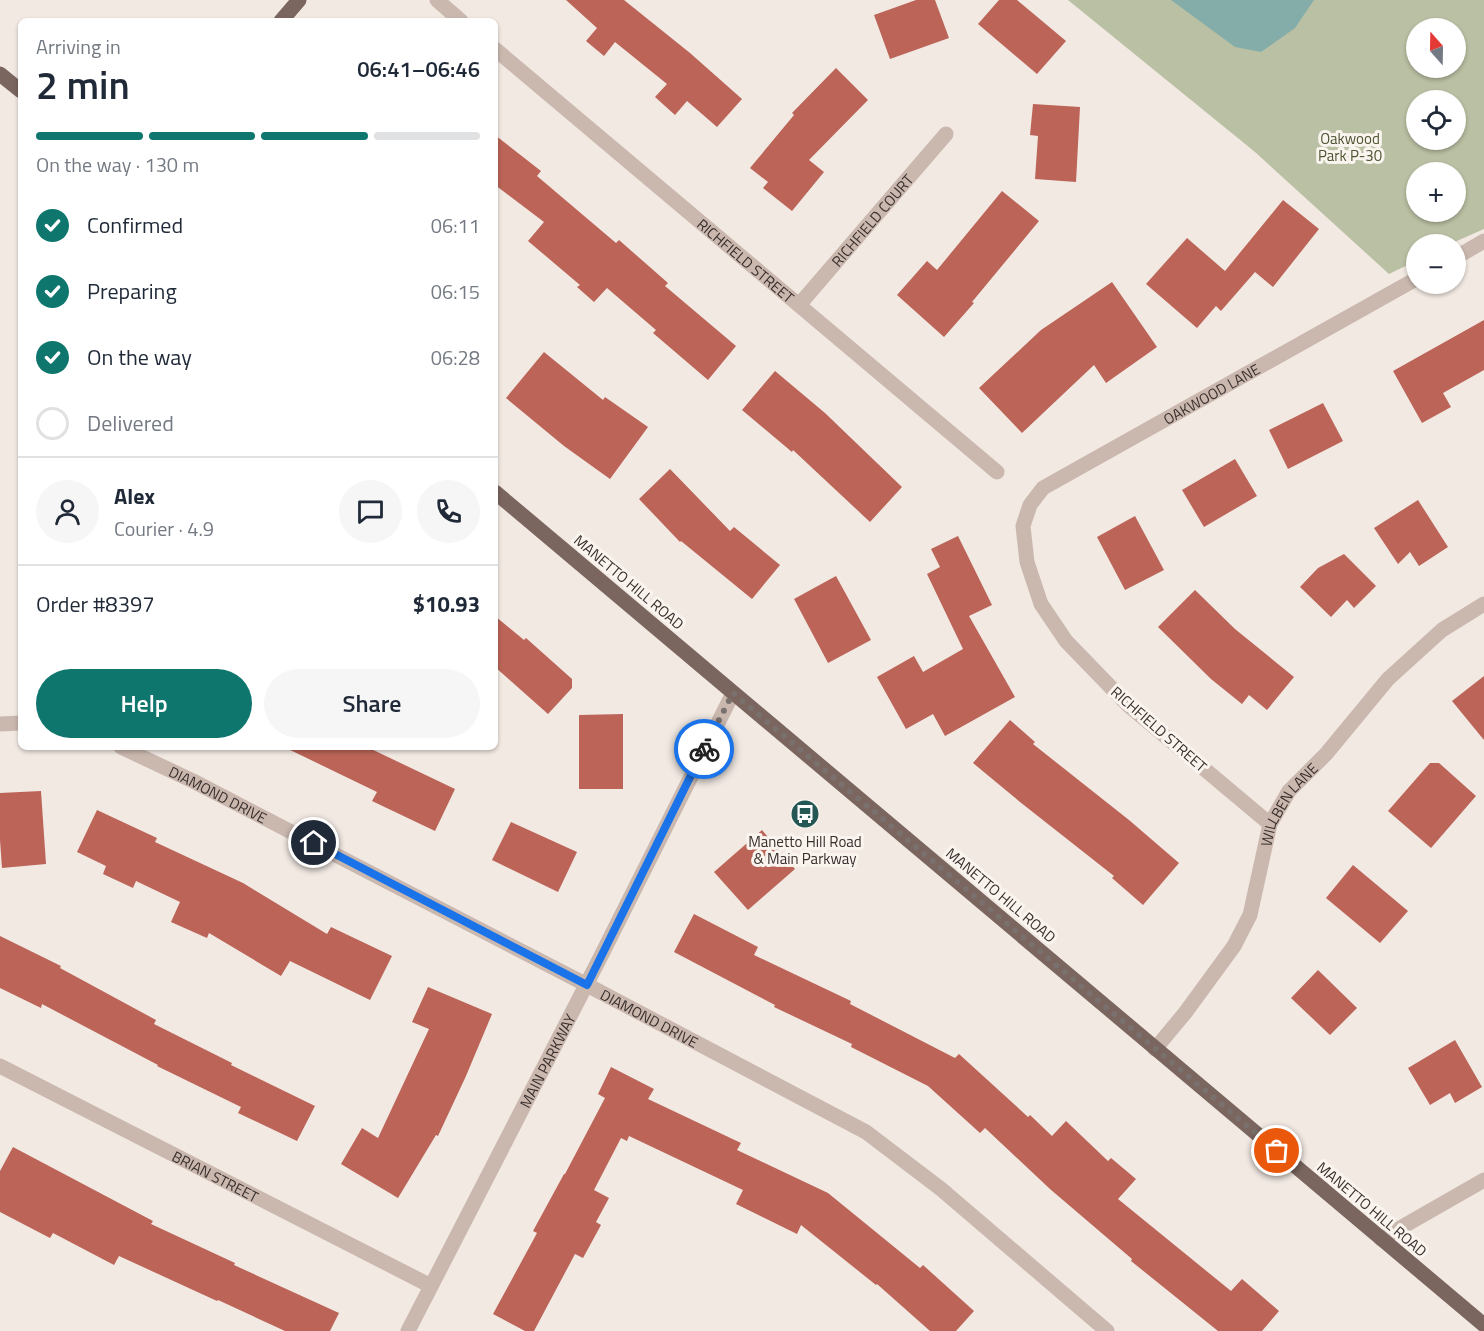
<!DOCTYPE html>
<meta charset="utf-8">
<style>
body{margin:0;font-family:"Titillium Web",sans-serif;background:#f6f6f7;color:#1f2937;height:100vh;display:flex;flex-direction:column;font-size:22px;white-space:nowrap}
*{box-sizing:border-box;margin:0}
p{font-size:20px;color:#747a83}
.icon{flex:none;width:33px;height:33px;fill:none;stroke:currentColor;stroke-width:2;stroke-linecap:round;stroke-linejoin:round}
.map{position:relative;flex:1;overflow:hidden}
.details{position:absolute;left:18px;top:18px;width:480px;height:732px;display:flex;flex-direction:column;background:#fff;border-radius:9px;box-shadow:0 2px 4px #0004}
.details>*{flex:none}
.needle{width:39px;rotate:340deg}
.controls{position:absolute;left:1406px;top:18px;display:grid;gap:12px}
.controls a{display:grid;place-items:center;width:60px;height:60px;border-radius:50%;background:#fff;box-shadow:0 2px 4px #0004;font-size:30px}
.pin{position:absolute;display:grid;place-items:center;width:51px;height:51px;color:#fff;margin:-26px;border:3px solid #fff;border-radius:50%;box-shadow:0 2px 6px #0007}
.courier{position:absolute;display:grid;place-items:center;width:60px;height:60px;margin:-30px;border:4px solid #1a73e8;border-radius:50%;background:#fff;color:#222;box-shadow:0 2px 8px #0007}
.summary em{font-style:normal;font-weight:600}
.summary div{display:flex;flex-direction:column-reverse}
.summary{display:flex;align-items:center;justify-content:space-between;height:102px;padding:0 18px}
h1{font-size:39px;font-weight:600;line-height:45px}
.bar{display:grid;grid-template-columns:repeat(4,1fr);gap:9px 6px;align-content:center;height:72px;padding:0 18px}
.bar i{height:8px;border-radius:4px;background:#e0e1e3}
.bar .selected{background:#0f766e}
.bar p{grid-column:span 4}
.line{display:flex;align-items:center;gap:15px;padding:0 18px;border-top:2px solid #e0e1e3}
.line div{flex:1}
.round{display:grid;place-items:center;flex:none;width:63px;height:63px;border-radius:32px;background:#f6f6f7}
ol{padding:0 18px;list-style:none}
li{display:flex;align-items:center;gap:18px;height:66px}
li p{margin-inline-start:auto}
li .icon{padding:6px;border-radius:50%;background:#0f766e;color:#fff;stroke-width:4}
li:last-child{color:#747a83}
li i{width:33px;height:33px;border:3px solid #e0e1e3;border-radius:50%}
.button{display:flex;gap:12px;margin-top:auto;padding:12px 18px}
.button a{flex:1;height:69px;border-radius:36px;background:#0f766e;color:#fff;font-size:24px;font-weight:600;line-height:69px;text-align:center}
.button a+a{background:#f6f6f7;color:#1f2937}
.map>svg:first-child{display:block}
.green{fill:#bac0a3;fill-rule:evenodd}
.water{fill:#84adaa}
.building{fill:#bb6457}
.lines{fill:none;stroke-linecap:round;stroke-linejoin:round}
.minor{stroke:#cab8af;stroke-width:15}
.major{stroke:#7a655f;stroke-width:15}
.done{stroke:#7a706d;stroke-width:6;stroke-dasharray:0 10.8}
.route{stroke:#1a73e8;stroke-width:8}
.labels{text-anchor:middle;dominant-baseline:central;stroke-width:6;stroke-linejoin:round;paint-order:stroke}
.park-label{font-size:15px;fill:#4d5532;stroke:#faf4ef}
.street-label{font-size:15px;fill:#392f2d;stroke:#faf4ef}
.poi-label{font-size:15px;fill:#392f2d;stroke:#faf4ef}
</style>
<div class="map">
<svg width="1484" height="1331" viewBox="0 0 1484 1331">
<rect width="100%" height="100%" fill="#f2e9e3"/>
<path class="green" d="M 1068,0 L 1484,0 L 1484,229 L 1450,244 L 1416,244 L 1416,261 L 1389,274 L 1255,152 ZM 1416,28 L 1455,28 L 1455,68 L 1416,68 ZM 1416,100 L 1455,100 L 1455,140 L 1416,140 ZM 1416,172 L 1455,172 L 1455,212 L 1416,212 Z"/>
<polygon class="water" points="1171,0 1314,0 1295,28 1261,52 1235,47"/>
<g class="building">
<polygon points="566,0 624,0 690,53 742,99 717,127 687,101 675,115 655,97 667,84 615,42 604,56 586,41 597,28"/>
<polygon points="916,0 935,0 949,38 890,59 874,15"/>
<polygon points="999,0 1017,0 1066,41 1037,74 978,24"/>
<polygon points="836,68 868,100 809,160 824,172 792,211 763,188 768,182 750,168 794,115 792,113"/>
<polygon points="1033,104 1080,107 1076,182 1035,179 1038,136 1030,135"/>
<polygon points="495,135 541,171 537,176 616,243 619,240 668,283 665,286 736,346 708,380 653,333 656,330 607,288 594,302 577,287 580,285 528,241 544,222 495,185"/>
<polygon points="1002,191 1039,221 972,302 974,303 944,337 897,295 927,261 937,270"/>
<polygon points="1283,200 1319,229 1273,287 1255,272 1221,311 1216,306 1197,328 1146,284 1187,238 1225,271"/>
<polygon points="1112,282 1157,347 1106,383 1094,365 1022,433 979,388 1041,330"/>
<polygon points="1484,320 1484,370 1443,393 1451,407 1422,423 1393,371"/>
<polygon points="544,352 603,400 605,397 648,427 610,479 564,446 506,398"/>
<polygon points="775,371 825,413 902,487 870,522 793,450 792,452 742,410"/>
<polygon points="1323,403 1343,441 1288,469 1269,430"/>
<polygon points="1235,459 1257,496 1204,527 1182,490"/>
<polygon points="670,469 730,531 734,527 780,565 752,599 681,541 680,542 639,499"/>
<polygon points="1418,500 1448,547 1419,566 1410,552 1398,564 1374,528"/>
<polygon points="1135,516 1164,570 1125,590 1097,537"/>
<polygon points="958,536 992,605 969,616 1015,697 945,736 933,714 906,729 877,677 914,656 923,672 963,649 927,574 940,567 931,549"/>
<polygon points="1344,554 1376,586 1354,608 1347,600 1331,617 1300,587 1318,568"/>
<polygon points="836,576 871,640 828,663 794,599"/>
<polygon points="1195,590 1235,629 1294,677 1267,710 1249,695 1242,704 1211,679 1158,627"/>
<polygon points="495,616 524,640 526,638 572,679 572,688 548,714 495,667"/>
<polygon points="1484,676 1484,740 1452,701"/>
<polygon points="623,714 623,789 579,789 579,715"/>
<polygon points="1010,720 1035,742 1033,744 1129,820 1179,863 1143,905 1112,878 1114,876 1020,802 973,763"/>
<polygon points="284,747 367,747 455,789 435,831 372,801 377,792"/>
<polygon points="1430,763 1439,763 1476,796 1431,848 1388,811"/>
<polygon points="41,791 46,864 2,868 0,840 0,793"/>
<polygon points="97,810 157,838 155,842 243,883 327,934 331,927 392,956 370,1000 290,961 281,976 209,933 207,938 171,922 180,902 136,881 133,888 103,874 106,866 77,852"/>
<polygon points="511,822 577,852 558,892 492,860"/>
<polygon points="762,830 795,869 748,910 714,872"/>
<polygon points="1353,865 1408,911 1380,943 1326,898"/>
<polygon points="694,914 758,947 754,955 851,1001 850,1004 955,1058 959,1054 1028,1117 1030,1115 1052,1136 1066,1121 1108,1161 1111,1158 1136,1179 1118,1199 1231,1291 1242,1279 1279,1311 1262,1331 1218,1331 1131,1261 1132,1259 1050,1189 985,1128 980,1133 928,1086 851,1047 852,1044 774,1007 775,1005 674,952"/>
<polygon points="0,936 61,966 60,968 156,1020 154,1024 232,1063 231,1065 315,1106 297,1141 238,1113 241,1107 157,1066 158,1065 42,1004 41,1008 0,988"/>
<polygon points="1318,970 1357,1008 1330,1035 1291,998"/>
<polygon points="428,987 492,1014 466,1076 438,1136 436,1135 398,1198 341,1164 362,1128 378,1138 429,1029 412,1022"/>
<polygon points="1455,1040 1482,1087 1455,1103 1450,1093 1430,1105 1408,1068"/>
<polygon points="611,1067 654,1089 648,1099 741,1143 737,1150 828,1193 920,1268 923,1265 974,1311 956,1331 930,1331 877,1284 876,1285 801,1225 797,1234 736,1204 743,1190 629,1136 627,1141 621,1138 594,1190 609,1198 596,1222 601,1225 583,1258 575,1254 534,1331 525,1331 493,1314 537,1233 533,1231 564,1174 565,1174 605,1098 598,1094"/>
<polygon points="13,1147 153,1221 151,1224 235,1263 234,1265 339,1313 330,1331 285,1331 218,1300 217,1301 119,1256 114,1265 53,1233 50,1238 0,1212 0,1171"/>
</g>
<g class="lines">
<g class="minor">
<polyline points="437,0 461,21"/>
<path id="s1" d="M 495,49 L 997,472"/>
<polyline points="1455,258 1484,241"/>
<path id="s2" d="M 799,305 L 946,134"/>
<polyline points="0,724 21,723"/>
<path id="s3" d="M 121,747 L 193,781 L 587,985 L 866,1132 L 941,1189 L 1107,1331"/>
<path id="s4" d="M 1270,824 L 1128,705 L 1066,641 L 1041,604 L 1027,562 L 1023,526 L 1030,505 L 1043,488 L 1416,279"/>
<path id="s5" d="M 1155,1049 L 1185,1013 L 1234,946 L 1250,915 L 1270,824 L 1289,791 L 1326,754 L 1388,679 L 1442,630 L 1484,604"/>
<path id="s6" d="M 0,1066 L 431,1286"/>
<polyline points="1381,1239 1484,1180"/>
<path id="s7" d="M 408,1331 L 600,958 L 733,693"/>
</g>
<g class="major">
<polyline points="281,21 299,0"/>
<polyline points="0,74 21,91"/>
<polyline points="495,492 1484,1325"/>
</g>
</g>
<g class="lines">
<polyline class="done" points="704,749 733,693 1277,1151"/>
<polyline class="route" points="314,843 587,985 704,749"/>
</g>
<defs>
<g id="bus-disc" transform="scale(1.5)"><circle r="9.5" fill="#255755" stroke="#faf4ef"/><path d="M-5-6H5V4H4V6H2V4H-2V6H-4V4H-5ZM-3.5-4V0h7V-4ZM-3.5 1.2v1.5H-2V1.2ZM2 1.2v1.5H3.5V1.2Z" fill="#fff"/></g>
</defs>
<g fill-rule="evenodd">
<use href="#bus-disc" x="805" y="814"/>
</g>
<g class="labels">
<g class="park-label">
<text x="1350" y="138">Oakwood<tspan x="1350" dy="17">Park P-30</tspan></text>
</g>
<g class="street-label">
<text stroke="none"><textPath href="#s2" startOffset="112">RICHFIELD COURT</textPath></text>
<text stroke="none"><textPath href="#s1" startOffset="328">RICHFIELD STREET</textPath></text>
<text stroke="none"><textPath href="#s4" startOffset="636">OAKWOOD LANE</textPath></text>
<text transform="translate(629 582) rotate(40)">MANETTO HILL ROAD</text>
<text transform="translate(1159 729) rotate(41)">RICHFIELD STREET</text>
<text stroke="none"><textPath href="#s3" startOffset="108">DIAMOND DRIVE</textPath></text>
<text stroke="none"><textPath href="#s5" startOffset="284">WILLBEN LANE</textPath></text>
<text transform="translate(1001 895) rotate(40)">MANETTO HILL ROAD</text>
<text stroke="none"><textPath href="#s3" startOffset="594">DIAMOND DRIVE</textPath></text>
<text stroke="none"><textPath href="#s7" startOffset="304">MAIN PARKWAY</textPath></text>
<text stroke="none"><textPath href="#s6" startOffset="242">BRIAN STREET</textPath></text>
<text transform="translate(1372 1209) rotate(40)">MANETTO HILL ROAD</text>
</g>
<g class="poi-label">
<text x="805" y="841">Manetto Hill Road<tspan x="805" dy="17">&amp; Main Parkway</tspan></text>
</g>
</g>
</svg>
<div class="controls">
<a><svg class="needle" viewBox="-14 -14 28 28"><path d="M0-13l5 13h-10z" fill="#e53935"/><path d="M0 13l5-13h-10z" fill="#747a83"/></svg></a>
<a><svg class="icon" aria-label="locate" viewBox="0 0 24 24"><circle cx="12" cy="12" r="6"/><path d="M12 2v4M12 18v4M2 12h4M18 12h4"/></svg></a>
<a>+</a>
<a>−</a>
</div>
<div class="pin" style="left:1277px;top:1151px;background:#ea580c"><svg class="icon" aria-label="bag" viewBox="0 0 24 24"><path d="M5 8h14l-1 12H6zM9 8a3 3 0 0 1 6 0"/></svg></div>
<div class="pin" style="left:314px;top:843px;background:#1f2937"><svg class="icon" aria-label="home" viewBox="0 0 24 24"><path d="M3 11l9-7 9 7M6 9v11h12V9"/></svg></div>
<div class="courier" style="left:704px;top:749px"><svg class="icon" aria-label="bike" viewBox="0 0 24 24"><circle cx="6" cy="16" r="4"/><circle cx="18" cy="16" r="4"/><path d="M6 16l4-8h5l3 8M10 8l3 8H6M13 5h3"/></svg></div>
<section class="details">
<div class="summary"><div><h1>2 min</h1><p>Arriving in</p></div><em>06:41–06:46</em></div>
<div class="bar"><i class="selected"></i><i class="selected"></i><i class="selected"></i><i></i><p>On the way · 130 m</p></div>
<ol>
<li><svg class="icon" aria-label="check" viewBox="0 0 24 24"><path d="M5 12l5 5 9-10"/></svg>Confirmed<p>06:11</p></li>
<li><svg class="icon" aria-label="check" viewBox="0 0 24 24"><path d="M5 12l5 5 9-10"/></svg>Preparing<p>06:15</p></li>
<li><svg class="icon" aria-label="check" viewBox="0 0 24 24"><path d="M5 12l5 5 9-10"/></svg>On the way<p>06:28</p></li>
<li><i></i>Delivered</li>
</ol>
<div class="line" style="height:108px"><a class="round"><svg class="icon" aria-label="person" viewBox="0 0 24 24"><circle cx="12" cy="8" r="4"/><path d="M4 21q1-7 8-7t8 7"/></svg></a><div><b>Alex</b><p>Courier · 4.9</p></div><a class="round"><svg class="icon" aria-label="chat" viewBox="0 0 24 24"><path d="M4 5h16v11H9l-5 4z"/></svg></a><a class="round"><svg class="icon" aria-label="phone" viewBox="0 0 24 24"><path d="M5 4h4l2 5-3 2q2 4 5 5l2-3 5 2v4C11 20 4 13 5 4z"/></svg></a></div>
<div class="line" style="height:78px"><div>Order #8397</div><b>$10.93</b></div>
<div class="button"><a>Help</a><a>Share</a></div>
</section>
</div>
